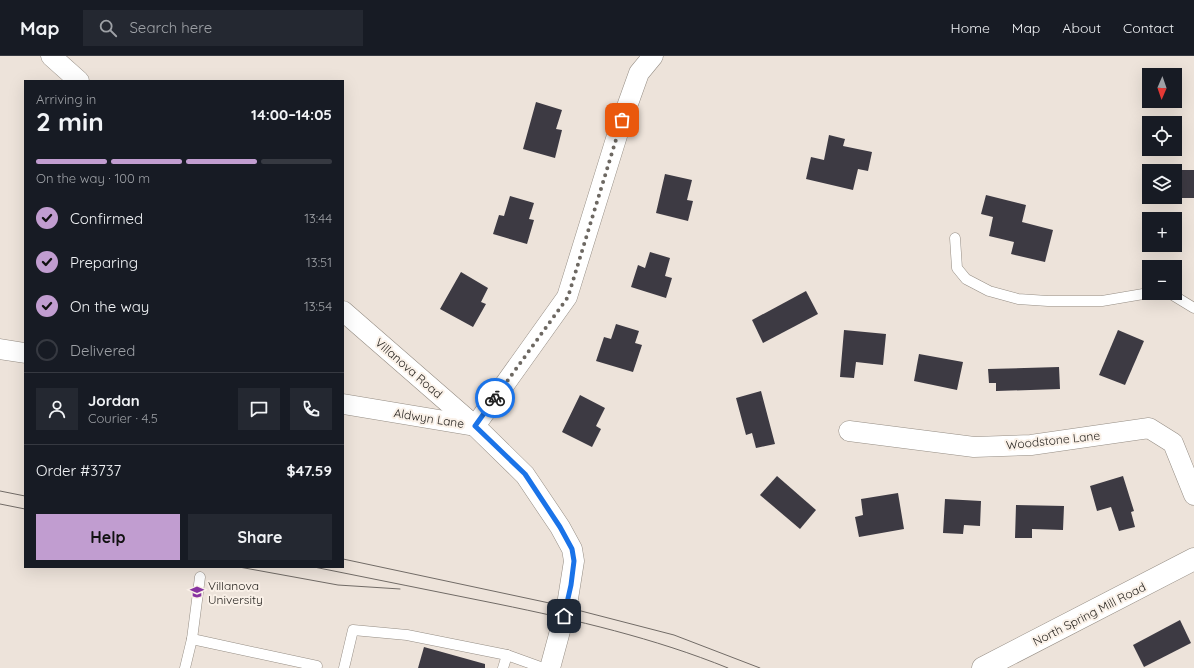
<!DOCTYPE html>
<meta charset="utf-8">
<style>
body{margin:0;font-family:Quicksand,sans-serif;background:#242831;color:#f1f3f6;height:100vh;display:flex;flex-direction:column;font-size:15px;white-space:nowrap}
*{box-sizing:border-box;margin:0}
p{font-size:13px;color:#9ea1a6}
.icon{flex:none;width:22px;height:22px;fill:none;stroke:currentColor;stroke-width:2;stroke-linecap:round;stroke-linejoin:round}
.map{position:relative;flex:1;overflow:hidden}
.sheet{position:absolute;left:24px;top:24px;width:320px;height:488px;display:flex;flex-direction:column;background:#171b24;border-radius:0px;box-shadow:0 4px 16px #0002}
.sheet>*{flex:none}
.needle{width:26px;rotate:182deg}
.buttons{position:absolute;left:1142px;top:12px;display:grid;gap:8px}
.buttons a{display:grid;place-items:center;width:40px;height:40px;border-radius:0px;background:#171b24;box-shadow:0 4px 16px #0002;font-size:20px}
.pin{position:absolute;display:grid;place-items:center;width:34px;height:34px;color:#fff;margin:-17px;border-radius:8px;box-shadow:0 2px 6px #0006}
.courier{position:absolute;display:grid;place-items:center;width:40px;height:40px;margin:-20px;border:3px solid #1a73e8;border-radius:50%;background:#fff;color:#222;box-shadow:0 1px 5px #0007}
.head em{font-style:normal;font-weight:700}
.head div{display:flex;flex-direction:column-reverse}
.head{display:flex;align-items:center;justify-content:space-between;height:68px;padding:0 12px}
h1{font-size:26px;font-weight:700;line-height:30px}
.bar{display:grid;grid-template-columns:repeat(4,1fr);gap:6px 4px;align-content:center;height:48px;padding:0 12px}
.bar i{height:5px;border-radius:3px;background:#363941}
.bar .on{background:#c19dd0}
.bar p{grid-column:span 4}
.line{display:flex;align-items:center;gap:10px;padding:0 12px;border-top:1px solid #363941}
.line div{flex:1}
.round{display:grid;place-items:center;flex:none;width:42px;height:42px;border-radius:0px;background:#242831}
ol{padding:0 12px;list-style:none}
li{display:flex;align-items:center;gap:12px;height:44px}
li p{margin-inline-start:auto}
li .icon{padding:4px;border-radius:50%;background:#c19dd0;color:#111;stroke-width:4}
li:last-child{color:#9ea1a6}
li i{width:22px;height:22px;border:2px solid #363941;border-radius:50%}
.action{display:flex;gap:8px;margin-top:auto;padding:8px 12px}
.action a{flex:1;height:46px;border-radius:0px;background:#c19dd0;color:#111;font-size:16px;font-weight:700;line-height:46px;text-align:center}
.action a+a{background:#242831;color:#f1f3f6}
header{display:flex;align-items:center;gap:24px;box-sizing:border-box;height:56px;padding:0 20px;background:#171b24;border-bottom:1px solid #363941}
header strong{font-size:19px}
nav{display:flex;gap:22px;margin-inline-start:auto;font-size:14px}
.search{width:280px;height:36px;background:#242831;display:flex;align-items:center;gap:10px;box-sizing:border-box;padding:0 14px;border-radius:0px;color:#9ea1a6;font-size:15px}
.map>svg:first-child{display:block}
.building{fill:#3d3a43}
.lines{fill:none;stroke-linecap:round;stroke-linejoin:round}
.service-casing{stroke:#958d84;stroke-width:11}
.minor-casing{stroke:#958d84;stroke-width:21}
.secondary-casing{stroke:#958d84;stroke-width:23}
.service{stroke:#fff;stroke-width:10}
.minor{stroke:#fff;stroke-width:20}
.secondary{stroke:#fff;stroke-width:22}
.tram{stroke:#716b66;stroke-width:1}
.done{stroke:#6d6862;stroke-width:4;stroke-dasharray:0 7.2}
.route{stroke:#1a73e8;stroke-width:5}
.labels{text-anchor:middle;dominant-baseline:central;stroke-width:4;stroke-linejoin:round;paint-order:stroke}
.street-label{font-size:12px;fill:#282521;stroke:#faf1e8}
.poi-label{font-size:12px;fill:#282521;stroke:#faf1e8;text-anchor:start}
</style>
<header>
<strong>Map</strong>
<div class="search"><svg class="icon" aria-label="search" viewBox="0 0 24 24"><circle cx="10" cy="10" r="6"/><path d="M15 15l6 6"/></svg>Search here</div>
<nav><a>Home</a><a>Map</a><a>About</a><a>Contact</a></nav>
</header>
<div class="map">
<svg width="1194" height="612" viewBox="0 0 1194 612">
<rect width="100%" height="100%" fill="#ede3da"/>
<g class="building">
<polygon points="536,46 562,54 556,73 562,74 555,102 523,93"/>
<polygon points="829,79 845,83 843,90 872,96 868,115 858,113 853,134 806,123 811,101 824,104"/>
<rect x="1175" y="114" width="19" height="28"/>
<polygon points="665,118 692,124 687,144 693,145 688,165 656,157"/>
<polygon points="986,139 1026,149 1022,166 1053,174 1045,206 1011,198 1014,186 989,180 993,161 981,158"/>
<polygon points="510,140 534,147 529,163 534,164 527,188 493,178 499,159 504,160"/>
<polygon points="650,196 670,202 665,220 672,222 666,242 631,231 638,209 645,212"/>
<polygon points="461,216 488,232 481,246 486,248 473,271 440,253"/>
<polygon points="806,235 818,258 763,287 752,264"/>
<polygon points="616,268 639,275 635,287 642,289 633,316 596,305 604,281 611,283"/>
<polygon points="844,274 886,278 883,309 856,306 854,322 840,321"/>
<polygon points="1118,274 1144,285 1125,329 1099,319"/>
<polygon points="919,298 963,306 957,334 914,325"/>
<polygon points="1059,311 1060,333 996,335 996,327 989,327 988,313"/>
<polygon points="761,335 775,388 756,392 752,377 746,379 736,342"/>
<polygon points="580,339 605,352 596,370 601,373 592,391 562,376"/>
<polygon points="777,420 816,454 800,473 760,439"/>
<polygon points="1123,420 1134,455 1131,456 1135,471 1119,475 1111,451 1097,455 1090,430"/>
<polygon points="898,437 904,473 859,481 855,461 863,459 861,443"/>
<polygon points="945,443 981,445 980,470 964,469 963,478 943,477"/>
<polygon points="1016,449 1064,450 1063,474 1032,473 1032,482 1015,482"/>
<polygon points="1180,564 1191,587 1144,611 1133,589"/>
<polygon points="424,591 485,608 485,612 418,612"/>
</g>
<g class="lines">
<g class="service-casing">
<g id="service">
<polyline points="955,182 957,212 966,223 989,235 1018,243 1048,245 1102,245 1149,237"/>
<polyline points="1158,237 1171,238 1194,252"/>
<polyline points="192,583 317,610"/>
<polyline points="185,612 192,583 200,521"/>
<polyline points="344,612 353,574 407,579 507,599"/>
<polyline points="503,612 507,599 543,612"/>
</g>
</g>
<g class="minor-casing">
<g id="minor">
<polyline points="51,0 79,25"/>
<polyline points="343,255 475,370 525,419 560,471 572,493 574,505 567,549 550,612"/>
<polyline points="0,293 25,297"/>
<polyline points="343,348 475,370"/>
<polyline points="475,370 567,241 620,70 639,17 653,0"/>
<polyline points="849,375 974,391 1031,389 1149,372 1173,387 1194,439"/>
</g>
</g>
<g class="secondary-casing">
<polyline id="secondary" points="983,612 1194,503"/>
</g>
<use href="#service" class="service"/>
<use href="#minor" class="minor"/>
<use href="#secondary" class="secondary"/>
<g class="tram">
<polyline points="0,435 25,440"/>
<polyline points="0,448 25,453"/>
<polyline points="343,503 554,548 674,579 760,612"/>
<polyline points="239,511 338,529 400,533"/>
<path d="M 314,511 C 375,523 437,536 498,548 C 576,564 654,582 728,612"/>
</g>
</g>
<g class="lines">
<polyline class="done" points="495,342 568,241 622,64"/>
<polyline class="route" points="495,342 475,370 525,418 560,471 572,493 574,505 571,529 564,560"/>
</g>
<defs>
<g id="university-bare" transform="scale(1.08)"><path d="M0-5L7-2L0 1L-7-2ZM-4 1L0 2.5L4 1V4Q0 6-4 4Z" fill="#8733a1" stroke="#faf1e8" stroke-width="2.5" paint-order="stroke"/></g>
</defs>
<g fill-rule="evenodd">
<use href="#university-bare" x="197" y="536"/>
</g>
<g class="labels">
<g class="street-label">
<text transform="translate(409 312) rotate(41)">Villanova Road</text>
<text transform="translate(429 362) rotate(9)">Aldwyn Lane</text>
<text transform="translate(1053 384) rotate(-6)">Woodstone Lane</text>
<text transform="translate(1089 558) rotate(-27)">North Spring Mill Road</text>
</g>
<g class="poi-label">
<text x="208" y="529">Villanova<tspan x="208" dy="14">University</tspan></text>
</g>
</g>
</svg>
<div class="buttons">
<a><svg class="needle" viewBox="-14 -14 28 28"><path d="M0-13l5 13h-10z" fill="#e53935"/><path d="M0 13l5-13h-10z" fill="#9ea1a6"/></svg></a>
<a><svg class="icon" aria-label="locate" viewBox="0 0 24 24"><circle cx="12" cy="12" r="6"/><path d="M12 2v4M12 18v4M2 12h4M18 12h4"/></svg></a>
<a><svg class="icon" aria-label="layers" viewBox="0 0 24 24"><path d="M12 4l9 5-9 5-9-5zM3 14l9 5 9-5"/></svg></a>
<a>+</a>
<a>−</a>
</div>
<div class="pin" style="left:622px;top:64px;background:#ea580c"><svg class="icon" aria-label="bag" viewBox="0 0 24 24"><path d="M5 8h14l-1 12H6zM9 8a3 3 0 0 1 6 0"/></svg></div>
<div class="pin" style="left:564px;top:560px;background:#1f2937"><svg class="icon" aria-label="home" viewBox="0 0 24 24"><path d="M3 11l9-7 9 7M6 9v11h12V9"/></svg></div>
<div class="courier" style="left:495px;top:342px"><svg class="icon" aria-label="bike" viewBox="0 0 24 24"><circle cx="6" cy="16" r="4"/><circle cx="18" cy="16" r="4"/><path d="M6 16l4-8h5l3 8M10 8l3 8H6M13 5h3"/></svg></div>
<section class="sheet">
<div class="head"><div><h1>2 min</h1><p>Arriving in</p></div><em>14:00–14:05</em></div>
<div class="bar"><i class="on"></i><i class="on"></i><i class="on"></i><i></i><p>On the way · 100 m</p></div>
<ol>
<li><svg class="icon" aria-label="check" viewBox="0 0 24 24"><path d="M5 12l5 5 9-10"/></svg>Confirmed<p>13:44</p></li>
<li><svg class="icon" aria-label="check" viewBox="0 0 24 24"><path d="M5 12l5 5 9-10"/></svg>Preparing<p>13:51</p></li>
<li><svg class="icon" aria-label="check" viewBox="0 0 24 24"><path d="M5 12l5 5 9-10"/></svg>On the way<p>13:54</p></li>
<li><i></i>Delivered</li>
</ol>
<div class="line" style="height:72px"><a class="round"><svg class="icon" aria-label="person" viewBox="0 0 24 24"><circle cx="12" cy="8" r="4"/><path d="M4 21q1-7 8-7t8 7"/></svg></a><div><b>Jordan</b><p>Courier · 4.5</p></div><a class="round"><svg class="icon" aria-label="chat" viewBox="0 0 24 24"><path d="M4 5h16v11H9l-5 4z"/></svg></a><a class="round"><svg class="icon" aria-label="phone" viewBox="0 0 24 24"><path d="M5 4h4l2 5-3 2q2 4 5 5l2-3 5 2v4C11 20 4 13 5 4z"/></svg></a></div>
<div class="line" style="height:52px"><div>Order #3737</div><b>$47.59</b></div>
<div class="action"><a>Help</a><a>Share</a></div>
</section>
</div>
